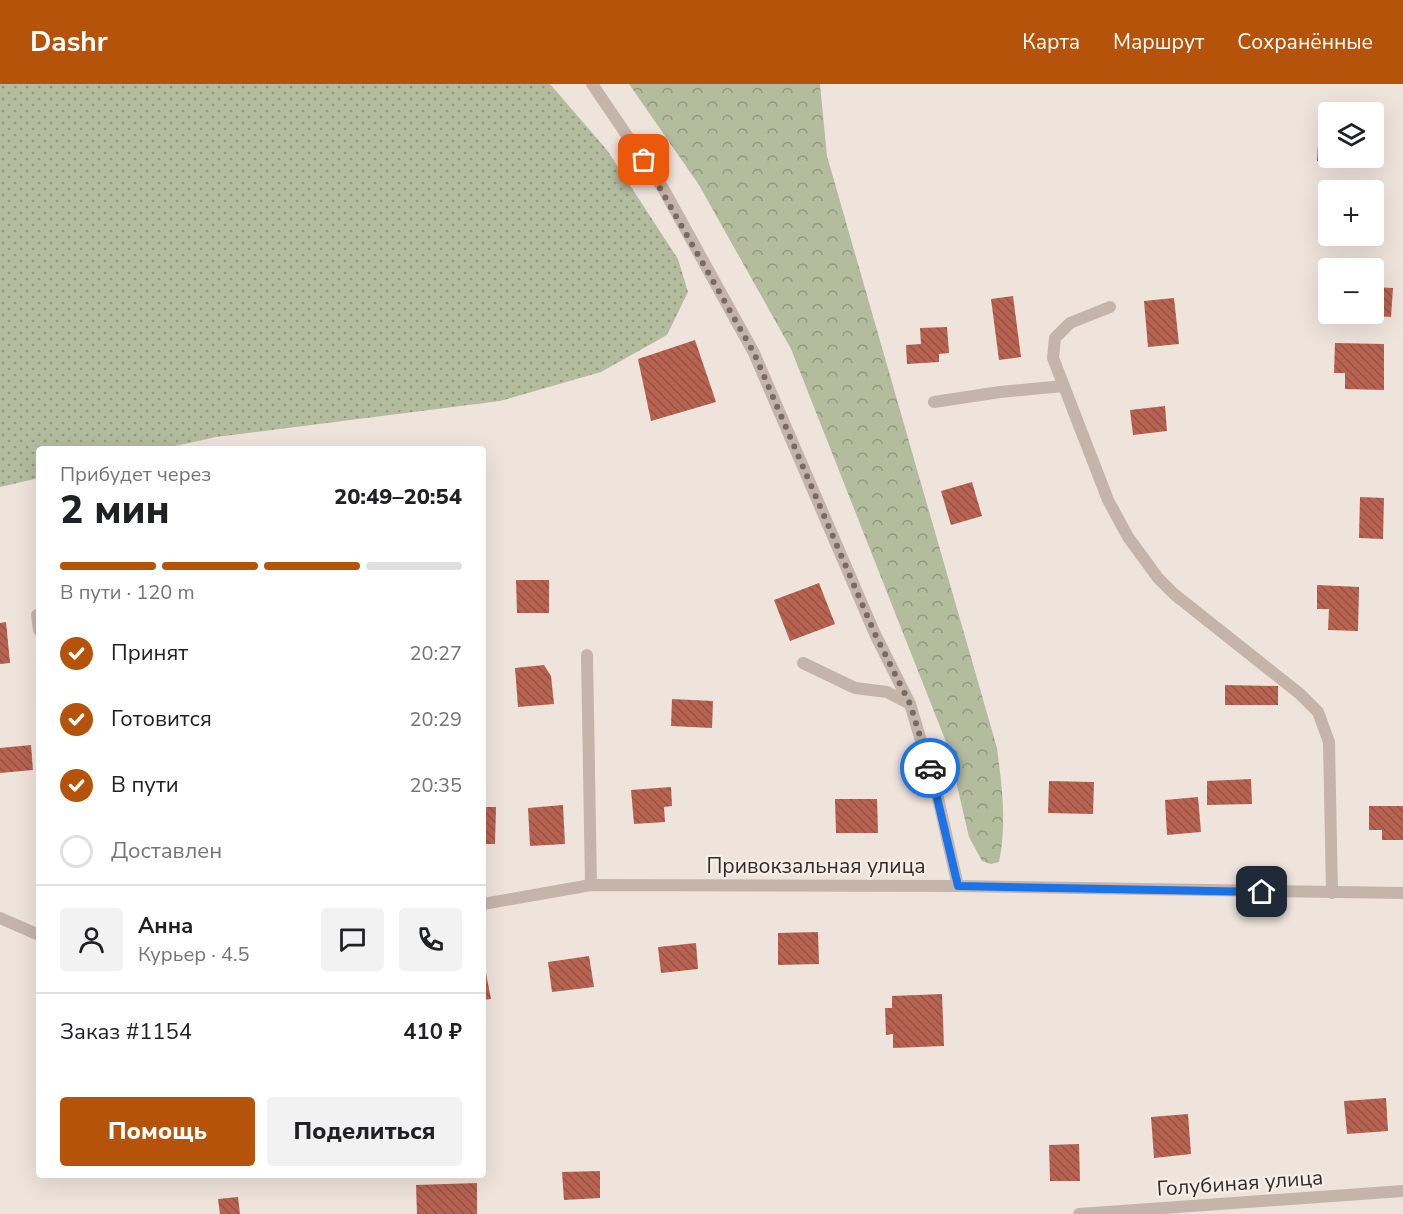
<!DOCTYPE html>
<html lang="ru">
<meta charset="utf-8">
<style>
body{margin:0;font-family:"Nunito Sans",sans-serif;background:#f2f2f2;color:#202124;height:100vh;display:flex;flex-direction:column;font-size:22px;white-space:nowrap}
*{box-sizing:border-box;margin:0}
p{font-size:20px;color:#757577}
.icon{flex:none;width:33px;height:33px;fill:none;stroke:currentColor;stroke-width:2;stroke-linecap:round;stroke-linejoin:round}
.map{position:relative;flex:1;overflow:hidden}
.sheet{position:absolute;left:36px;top:362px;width:450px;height:732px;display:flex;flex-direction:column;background:#fff;border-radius:6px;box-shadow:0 6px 24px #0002}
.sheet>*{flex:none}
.fabs{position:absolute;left:1318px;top:18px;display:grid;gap:12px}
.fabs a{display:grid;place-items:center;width:66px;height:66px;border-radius:6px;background:#fff;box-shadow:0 6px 24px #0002;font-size:30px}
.pin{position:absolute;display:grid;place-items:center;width:51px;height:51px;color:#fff;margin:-26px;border-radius:12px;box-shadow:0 3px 9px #0006}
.courier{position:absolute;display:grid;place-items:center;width:60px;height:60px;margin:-30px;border:4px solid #1a73e8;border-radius:50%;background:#fff;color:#222;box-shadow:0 2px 8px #0007}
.headline em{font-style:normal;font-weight:800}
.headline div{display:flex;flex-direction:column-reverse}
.headline{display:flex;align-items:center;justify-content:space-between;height:102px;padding:0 24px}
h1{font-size:39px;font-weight:800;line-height:45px}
.bar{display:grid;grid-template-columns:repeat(4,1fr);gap:9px 6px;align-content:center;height:72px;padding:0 24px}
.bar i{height:8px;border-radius:4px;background:#e0e0e0}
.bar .selected{background:#b45309}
.bar p{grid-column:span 4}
.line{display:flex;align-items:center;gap:15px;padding:0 24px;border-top:2px solid #e0e0e0}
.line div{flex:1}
.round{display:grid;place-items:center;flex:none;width:63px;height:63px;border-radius:6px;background:#f2f2f2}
ol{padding:0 24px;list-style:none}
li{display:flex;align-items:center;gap:18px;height:66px}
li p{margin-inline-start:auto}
li .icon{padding:6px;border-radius:50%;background:#b45309;color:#fff;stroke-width:4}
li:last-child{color:#757577}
li i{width:33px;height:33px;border:3px solid #e0e0e0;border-radius:50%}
.primary-button{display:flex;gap:12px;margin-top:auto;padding:12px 24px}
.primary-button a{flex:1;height:69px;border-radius:6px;background:#b45309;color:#fff;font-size:24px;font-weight:800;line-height:69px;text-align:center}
.primary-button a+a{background:#f2f2f2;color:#202124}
header{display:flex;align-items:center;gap:36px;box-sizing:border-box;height:84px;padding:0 30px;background:#b45309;color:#fff}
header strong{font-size:28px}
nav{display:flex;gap:33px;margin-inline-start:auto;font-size:21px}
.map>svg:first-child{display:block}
.grass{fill:url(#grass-dots)}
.forest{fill:url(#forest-crowns)}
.building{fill:url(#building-back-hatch)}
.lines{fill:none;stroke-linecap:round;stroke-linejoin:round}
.lane{stroke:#c5b4a9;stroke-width:12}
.done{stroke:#756c67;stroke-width:6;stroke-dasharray:0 10.8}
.route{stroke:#1a73e8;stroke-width:8}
.labels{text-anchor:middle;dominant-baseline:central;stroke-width:4.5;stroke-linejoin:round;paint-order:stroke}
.street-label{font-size:21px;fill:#332b28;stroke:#f7efe7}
</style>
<header>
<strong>Dashr</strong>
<nav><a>Карта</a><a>Маршрут</a><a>Сохранённые</a></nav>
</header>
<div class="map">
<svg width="1403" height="1130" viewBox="0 0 1403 1130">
<defs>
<pattern id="grass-dots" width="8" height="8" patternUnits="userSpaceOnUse" patternTransform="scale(1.5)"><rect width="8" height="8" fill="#b4bc9e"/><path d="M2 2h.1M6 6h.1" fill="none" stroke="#939981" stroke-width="1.8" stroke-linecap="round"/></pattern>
<pattern id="forest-crowns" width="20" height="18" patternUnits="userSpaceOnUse" patternTransform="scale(1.5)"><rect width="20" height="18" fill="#b4bc9e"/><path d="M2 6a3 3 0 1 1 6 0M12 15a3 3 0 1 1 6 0" fill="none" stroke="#939981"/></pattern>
<pattern id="building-back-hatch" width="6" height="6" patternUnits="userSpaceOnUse" patternTransform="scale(1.5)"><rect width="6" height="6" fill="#b86351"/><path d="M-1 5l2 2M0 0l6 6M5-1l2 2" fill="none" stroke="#965243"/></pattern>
</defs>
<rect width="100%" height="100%" fill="#efe4dc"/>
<polygon class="grass" points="0,0 550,0 607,66 678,175 688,208 667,251 601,288 500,317 216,353 166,364 39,364 39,394 0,403"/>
<path class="forest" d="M 629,0 L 820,0 L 827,72 L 997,664 C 1002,702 1007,739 999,778 L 991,780 L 982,777 L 969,753 L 948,663 L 791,265 L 699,101 Z"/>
<g class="building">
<polygon points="1320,26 1337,27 1329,28 1329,74 1374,74 1374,29 1379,30 1376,81 1317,77"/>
<polygon points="1374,203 1393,204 1391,233 1361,231 1374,230"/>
<polygon points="1013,212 1021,273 999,276 991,215"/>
<polygon points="1174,214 1179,260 1148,263 1144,217"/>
<polygon points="947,243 949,269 939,270 939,278 907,280 906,261 921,260 920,244"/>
<polygon points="695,256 716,318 651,337 638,275"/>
<polygon points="1335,259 1384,260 1384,306 1345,305 1345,289 1334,289"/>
<polygon points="1165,322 1167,347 1133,351 1130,326"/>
<polygon points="972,398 982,432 951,441 941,407"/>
<polygon points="1360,413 1384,414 1383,455 1359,454"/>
<polygon points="516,496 549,496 549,529 517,529"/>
<polygon points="819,499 835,540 790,557 774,516"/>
<polygon points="1317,501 1359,503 1358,547 1328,546 1329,525 1317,525"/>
<polygon points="6,538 10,579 0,580 0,539"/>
<polygon points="544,581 551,592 554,620 518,623 515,584"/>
<polygon points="1225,601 1278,602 1278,621 1225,621"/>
<polygon points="672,615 713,617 712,644 671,642"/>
<polygon points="31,661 33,686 0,689 0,664"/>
<polygon points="1251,695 1252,720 1207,721 1207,697"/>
<polygon points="1049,697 1094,698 1093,730 1048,729"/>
<polygon points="671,703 672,722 664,723 665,738 634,740 631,706"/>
<polygon points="1198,713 1201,748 1167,751 1165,716"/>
<polygon points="835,715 877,715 878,749 836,749"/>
<polygon points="563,721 565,760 530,762 528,724"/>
<polygon points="1369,722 1403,722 1403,756 1382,756 1382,746 1369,746"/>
<polygon points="483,723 496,723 495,760 483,760"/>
<polygon points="818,848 819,880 778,881 778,849"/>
<polygon points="696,859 698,885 661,889 658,863"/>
<polygon points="589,872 594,903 552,908 548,878"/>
<polygon points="483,884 485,884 491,915 483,916"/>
<polygon points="942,910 944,962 893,964 893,950 886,951 885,924 892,924 892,912"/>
<polygon points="1386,1014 1388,1047 1347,1050 1344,1017"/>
<polygon points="1188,1030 1191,1070 1154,1074 1151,1033"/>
<polygon points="1079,1060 1080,1097 1050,1097 1049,1061"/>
<polygon points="600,1087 600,1114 564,1116 562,1088"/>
<polygon points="477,1099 477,1130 417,1130 416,1101"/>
<polygon points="238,1113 240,1130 220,1130 218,1115"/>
</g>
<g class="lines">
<g class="lane">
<polyline points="592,0 664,106 754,269 875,550 910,620 937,710 958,802"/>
<polyline points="1110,223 1070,239 1055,254 1053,274 1108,416 1128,453 1158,494 1174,510 1300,610 1318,628 1329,658 1332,809"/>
<polyline points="934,318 1000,308 1064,302"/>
<polyline points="37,531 39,546"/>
<polyline points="587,571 591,801"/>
<polyline points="803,579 855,604 887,608 910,620"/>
<polyline points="483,820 591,801 958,802 1403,809"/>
<polyline points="0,834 39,851"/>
<polyline points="1079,1130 1403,1107"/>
</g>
</g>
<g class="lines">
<polyline class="done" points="644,76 754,269 875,550 910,620 930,684"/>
<polyline class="route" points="930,684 958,802 1262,808"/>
</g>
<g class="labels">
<g class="street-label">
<text x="816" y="782">Привокзальная улица</text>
<text transform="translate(1240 1099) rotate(-4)">Голубиная улица</text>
</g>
</g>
</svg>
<div class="fabs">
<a><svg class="icon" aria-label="layers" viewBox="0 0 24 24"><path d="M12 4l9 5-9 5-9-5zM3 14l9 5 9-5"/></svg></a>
<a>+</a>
<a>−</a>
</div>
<div class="pin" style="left:644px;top:76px;background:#ea580c"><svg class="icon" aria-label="bag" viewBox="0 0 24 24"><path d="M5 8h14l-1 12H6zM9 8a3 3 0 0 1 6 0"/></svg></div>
<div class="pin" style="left:1262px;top:808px;background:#1f2937"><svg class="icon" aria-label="home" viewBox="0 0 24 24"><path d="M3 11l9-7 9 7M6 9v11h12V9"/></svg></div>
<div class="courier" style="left:930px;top:684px"><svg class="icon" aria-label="car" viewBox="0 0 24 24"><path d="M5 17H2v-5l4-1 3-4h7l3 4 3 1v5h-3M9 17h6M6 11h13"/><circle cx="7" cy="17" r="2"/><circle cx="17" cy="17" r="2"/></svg></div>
<section class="sheet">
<div class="headline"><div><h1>2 мин</h1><p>Прибудет через</p></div><em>20:49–20:54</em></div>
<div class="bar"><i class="selected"></i><i class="selected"></i><i class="selected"></i><i></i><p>В пути · 120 m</p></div>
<ol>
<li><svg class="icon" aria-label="check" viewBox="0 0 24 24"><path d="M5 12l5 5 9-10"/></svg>Принят<p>20:27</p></li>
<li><svg class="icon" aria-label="check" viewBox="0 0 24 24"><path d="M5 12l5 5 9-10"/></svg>Готовится<p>20:29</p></li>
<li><svg class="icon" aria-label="check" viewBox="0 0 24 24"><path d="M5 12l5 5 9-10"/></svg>В пути<p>20:35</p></li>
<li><i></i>Доставлен</li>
</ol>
<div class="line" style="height:108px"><a class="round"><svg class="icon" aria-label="person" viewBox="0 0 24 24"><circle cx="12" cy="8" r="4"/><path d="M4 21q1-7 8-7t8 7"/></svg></a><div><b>Анна</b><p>Курьер · 4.5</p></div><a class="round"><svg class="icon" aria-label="chat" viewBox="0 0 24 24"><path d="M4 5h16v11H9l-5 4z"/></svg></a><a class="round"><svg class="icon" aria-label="phone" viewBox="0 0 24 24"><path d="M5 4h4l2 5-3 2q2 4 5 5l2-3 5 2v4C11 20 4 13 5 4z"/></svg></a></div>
<div class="line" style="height:78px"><div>Заказ #1154</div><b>410 ₽</b></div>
<div class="primary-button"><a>Помощь</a><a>Поделиться</a></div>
</section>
</div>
